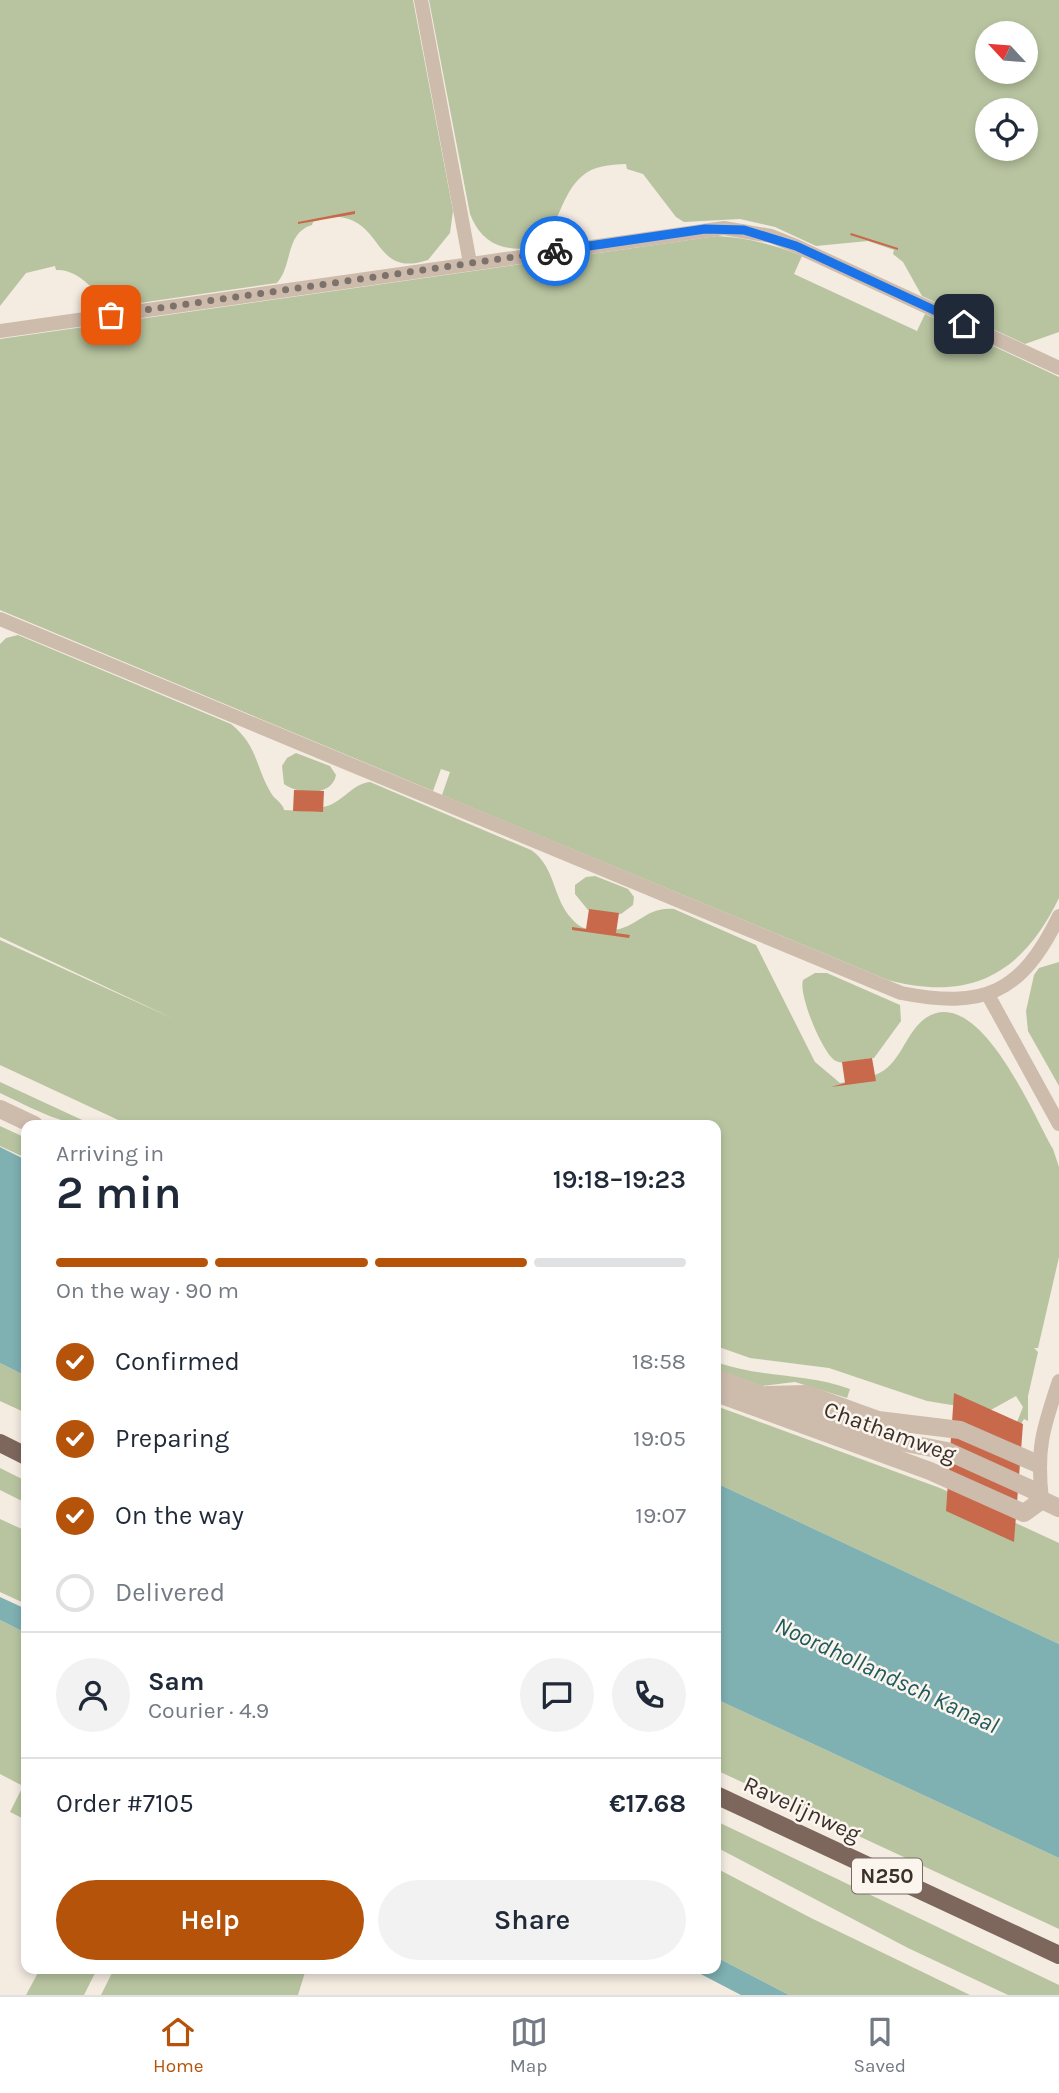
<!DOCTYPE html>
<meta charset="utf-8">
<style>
body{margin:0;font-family:Karla,sans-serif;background:#f2f2f3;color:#1f2937;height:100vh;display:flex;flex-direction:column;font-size:26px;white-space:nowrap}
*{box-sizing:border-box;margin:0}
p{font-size:23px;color:#747a83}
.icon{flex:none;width:38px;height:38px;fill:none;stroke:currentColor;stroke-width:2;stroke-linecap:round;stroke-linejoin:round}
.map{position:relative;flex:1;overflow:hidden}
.details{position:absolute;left:21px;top:1120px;width:700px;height:854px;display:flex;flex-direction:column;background:#fff;border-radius:14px;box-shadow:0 4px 10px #0003}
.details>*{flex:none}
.needle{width:46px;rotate:296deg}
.controls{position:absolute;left:975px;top:21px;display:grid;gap:14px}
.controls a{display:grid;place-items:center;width:63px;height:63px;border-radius:50%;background:#fff;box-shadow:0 4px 10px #0003;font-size:35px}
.pin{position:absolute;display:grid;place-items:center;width:60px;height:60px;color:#fff;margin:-30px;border-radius:14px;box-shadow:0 4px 10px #0006}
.courier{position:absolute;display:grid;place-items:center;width:70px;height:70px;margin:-35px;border:5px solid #1a73e8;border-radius:50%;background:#fff;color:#222;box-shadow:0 2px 9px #0007}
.head em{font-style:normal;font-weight:600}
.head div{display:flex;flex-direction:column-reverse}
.head{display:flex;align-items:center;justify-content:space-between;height:119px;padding:0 35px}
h1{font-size:46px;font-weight:600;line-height:52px}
.bar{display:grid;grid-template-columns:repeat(4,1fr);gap:10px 7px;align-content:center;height:84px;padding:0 35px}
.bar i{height:9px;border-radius:5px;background:#e0e1e3}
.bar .on{background:#b45309}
.bar p{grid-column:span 4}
.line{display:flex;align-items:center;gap:18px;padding:0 35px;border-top:2px solid #e0e1e3}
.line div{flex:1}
.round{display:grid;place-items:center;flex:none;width:74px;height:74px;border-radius:37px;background:#f2f2f3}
ol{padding:0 35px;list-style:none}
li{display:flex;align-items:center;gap:21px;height:77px}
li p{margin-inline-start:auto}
li .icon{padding:7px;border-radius:50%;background:#b45309;color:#fff;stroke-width:4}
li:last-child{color:#747a83}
li i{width:38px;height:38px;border:4px solid #e0e1e3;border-radius:50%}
.cta{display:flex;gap:14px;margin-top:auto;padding:14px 35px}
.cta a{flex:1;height:80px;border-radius:42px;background:#b45309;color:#fff;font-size:28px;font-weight:600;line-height:80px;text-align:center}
.cta a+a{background:#f2f2f3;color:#1f2937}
.menu{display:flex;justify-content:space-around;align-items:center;height:98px;border-top:2px solid #e0e1e3;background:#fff;font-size:19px;color:#747a83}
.menu a{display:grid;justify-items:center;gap:4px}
.menu .on{color:#b45309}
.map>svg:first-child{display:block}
.green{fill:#b8c4a0;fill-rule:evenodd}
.water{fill:#7fb0b2}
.building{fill:#c8694b}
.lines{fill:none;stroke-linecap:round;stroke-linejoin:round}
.service{stroke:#cdbbac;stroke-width:14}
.minor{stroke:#cdbbac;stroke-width:18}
.primary{stroke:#7d675c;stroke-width:18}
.done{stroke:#7c716b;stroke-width:7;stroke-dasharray:0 12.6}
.route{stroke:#1a73e8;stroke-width:9}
.labels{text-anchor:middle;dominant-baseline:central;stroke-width:5;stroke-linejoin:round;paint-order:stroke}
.shield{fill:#fbf5ee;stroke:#756b66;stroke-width:2}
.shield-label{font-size:21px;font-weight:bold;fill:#3b302b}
.street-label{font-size:23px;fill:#3b302b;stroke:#fbf5ee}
.water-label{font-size:24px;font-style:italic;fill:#1f5a5e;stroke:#fbf5ee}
</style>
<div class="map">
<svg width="1059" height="1995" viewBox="0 0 1059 1995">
<rect width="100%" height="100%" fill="#f4ebe1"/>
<g class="green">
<path d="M 0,0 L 413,0 L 453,211 L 450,233 L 428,260 C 374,278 384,223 340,217 C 332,215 320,220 313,222 L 312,225 C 285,233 293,265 277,283 L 119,306 C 94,298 84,269 56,270 L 55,266 L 26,273 L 0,306 Z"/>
<path d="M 429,0 L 1059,0 L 1059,332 L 1025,344 L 922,296 L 903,262 L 893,254 L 894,250 L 868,241 L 816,246 L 775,227 L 740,219 L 684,222 L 676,217 L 643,174 L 627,169 L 626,164 C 609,165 594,165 581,177 C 552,203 560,259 504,247 C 487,243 476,230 470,214 ZM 987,33 L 1026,33 L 1026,72 L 987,72 ZM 987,110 L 1026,110 L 1026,149 L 987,149 Z"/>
<path d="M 717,236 C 747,238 774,244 802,256 L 794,274 L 917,331 L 925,314 L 1059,377 L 1059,898 C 1022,974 971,1002 888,980 L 442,795 L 450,772 L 441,769 L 433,791 L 0,610 L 0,339 Z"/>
<path d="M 18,635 L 231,724 C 258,746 255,766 271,793 C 275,800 283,803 284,810 L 323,812 L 323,807 C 342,804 351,784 370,782 L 531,850 C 556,867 552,898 572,919 C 579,927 584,929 595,930 C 637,936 640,906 674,909 L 756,945 L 815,1062 L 840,1083 L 875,1078 L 875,1075 C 900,1066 904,1036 923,1020 C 977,978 1033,1115 1053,1149 L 1059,1167 L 1059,1257 L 1038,1348 L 1034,1348 L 1038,1352 L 1028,1396 L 1028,1421 L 1024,1419 L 1021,1424 L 1017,1422 L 1023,1407 L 1016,1396 L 989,1411 L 927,1401 L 829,1368 L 750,1358 L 716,1346 L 716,1125 L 129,1125 L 0,1065 L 0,940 L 174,1019 L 0,937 L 0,644 L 6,638 Z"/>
<path d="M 296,753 L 330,766 L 336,775 C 332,797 299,795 284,784 L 282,766 L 287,758 Z"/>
<polygon points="595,876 628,889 634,897 633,905 621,914 588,910 575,894 575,885 586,877"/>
<polygon points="1059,962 1059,1086 1028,1031 1026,1011 1034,975 1039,968"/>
<path d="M 815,973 L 827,973 L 900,1005 L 901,1021 L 874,1058 C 864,1058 845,1066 836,1061 C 823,1055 798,994 803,980 Z"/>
<path d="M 0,1082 L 93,1125 C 59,1125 31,1107 0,1093 Z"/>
<polygon points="0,1126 26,1138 26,1158 0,1146"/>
<path d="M 716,1362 C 760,1378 806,1373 850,1389 L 847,1398 L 795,1382 L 762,1386 L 716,1369 Z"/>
<polygon points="0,1363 26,1376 26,1413 0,1401"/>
<polygon points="716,1406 940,1488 1059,1543 1059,1644 716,1483"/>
<polygon points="0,1468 26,1481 26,1503 0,1490"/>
<polygon points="0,1519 26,1531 26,1604 0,1592"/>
<polygon points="0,1620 26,1633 26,1820 10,1812 23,1786 0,1774"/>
<polygon points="716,1699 1059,1858 1059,1929 716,1770"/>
<polygon points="716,1821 1059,1985 1059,1995 1008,1995 908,1948 716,1847"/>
<polygon points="716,1868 811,1918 970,1995 789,1995 716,1957"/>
<polygon points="40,1969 97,1969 84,1995 26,1995"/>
<polygon points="114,1969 306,1969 298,1995 101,1995"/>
</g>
<g class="water">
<polygon points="0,1147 26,1160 26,1376 0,1363"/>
<polygon points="716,1483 1059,1644 1059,1858 716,1699"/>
<polygon points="0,1597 26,1609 26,1633 0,1620"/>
<polygon points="716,1957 789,1995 741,1995 691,1969 716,1969"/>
</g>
<g class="building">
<polygon points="355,211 355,214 298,224 298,222"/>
<polygon points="851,233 898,248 898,250 850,235"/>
<polygon points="294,790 324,791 323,812 293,811"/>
<polygon points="589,909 619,913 616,933 630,935 629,938 572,930 572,927 586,929"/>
<polygon points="872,1058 876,1081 831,1087 845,1083 842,1062"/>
<polygon points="954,1393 1023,1424 1014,1542 946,1511"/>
</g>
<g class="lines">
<g class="service">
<polyline points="421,0 470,263"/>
<polyline points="0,331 724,228 771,236 796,246 1059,368"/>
<path d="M 0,619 L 901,993 C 984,1009 1021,994 1059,916"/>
<polyline points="988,995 1059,1124"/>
<path d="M 1042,1500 C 1036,1449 1043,1428 1059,1381"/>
</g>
<g class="minor">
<polyline points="0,1109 34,1125"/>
<polyline points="716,1378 870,1436 947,1451 1033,1490 1042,1500 1059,1508"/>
<polyline points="716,1393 930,1471 1024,1513 1042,1500"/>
<polyline points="767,1395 806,1394 878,1420 960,1430 1038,1464"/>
</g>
<g class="primary">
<polyline points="0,1443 26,1456"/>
<polyline points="716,1795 1059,1955"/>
</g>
</g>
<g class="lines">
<polyline class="done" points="111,315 555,251"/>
<polyline class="route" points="555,251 705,229 744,230 796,246 964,324"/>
</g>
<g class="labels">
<rect class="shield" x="852" y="1858.5" width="70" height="35" rx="5"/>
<g class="shield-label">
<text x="887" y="1876">N250</text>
</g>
<g class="street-label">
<text transform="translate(890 1432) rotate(20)">Chathamweg</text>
<text transform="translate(802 1809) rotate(25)">Ravelijnweg</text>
</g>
<g class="water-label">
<text transform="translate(887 1675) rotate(25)">Noordhollandsch Kanaal</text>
</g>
</g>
</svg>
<div class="controls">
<a><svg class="needle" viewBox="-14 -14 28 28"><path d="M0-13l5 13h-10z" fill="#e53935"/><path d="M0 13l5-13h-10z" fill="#747a83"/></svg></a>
<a><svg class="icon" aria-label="locate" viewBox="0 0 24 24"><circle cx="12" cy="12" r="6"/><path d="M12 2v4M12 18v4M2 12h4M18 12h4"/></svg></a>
</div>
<div class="pin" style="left:111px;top:315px;background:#ea580c"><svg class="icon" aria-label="bag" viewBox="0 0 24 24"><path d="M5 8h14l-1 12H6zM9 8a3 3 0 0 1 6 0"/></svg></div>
<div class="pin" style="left:964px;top:324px;background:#1f2937"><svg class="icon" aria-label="home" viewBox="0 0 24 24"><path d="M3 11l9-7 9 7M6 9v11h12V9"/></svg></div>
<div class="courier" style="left:555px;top:251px"><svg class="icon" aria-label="bike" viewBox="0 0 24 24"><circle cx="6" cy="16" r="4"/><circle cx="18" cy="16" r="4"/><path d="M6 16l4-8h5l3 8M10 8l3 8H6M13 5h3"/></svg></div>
<section class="details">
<div class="head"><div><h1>2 min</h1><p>Arriving in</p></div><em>19:18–19:23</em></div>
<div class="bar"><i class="on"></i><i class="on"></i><i class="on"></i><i></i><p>On the way · 90 m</p></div>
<ol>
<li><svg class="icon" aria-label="check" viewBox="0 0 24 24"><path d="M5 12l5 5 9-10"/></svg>Confirmed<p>18:58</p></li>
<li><svg class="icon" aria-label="check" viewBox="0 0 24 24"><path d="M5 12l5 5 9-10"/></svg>Preparing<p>19:05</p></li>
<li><svg class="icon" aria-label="check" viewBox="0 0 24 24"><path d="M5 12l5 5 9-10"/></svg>On the way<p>19:07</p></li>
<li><i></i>Delivered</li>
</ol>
<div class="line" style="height:126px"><a class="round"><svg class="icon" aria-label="person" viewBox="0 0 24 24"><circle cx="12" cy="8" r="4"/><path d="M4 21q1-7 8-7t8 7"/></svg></a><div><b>Sam</b><p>Courier · 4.9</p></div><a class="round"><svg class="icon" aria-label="chat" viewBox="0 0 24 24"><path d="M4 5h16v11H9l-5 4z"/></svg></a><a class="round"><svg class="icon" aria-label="phone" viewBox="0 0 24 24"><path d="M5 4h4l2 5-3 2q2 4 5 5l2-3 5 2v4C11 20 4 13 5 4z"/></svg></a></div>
<div class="line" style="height:91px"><div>Order #7105</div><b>€17.68</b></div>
<div class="cta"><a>Help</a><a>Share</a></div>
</section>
</div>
<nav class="menu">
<a class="on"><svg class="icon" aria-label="home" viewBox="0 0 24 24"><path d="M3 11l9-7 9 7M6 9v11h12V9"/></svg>Home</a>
<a><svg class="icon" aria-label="map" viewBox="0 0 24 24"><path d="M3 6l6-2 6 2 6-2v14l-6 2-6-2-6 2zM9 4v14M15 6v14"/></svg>Map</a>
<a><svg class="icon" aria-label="saved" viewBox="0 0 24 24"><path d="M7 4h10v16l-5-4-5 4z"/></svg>Saved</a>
</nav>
